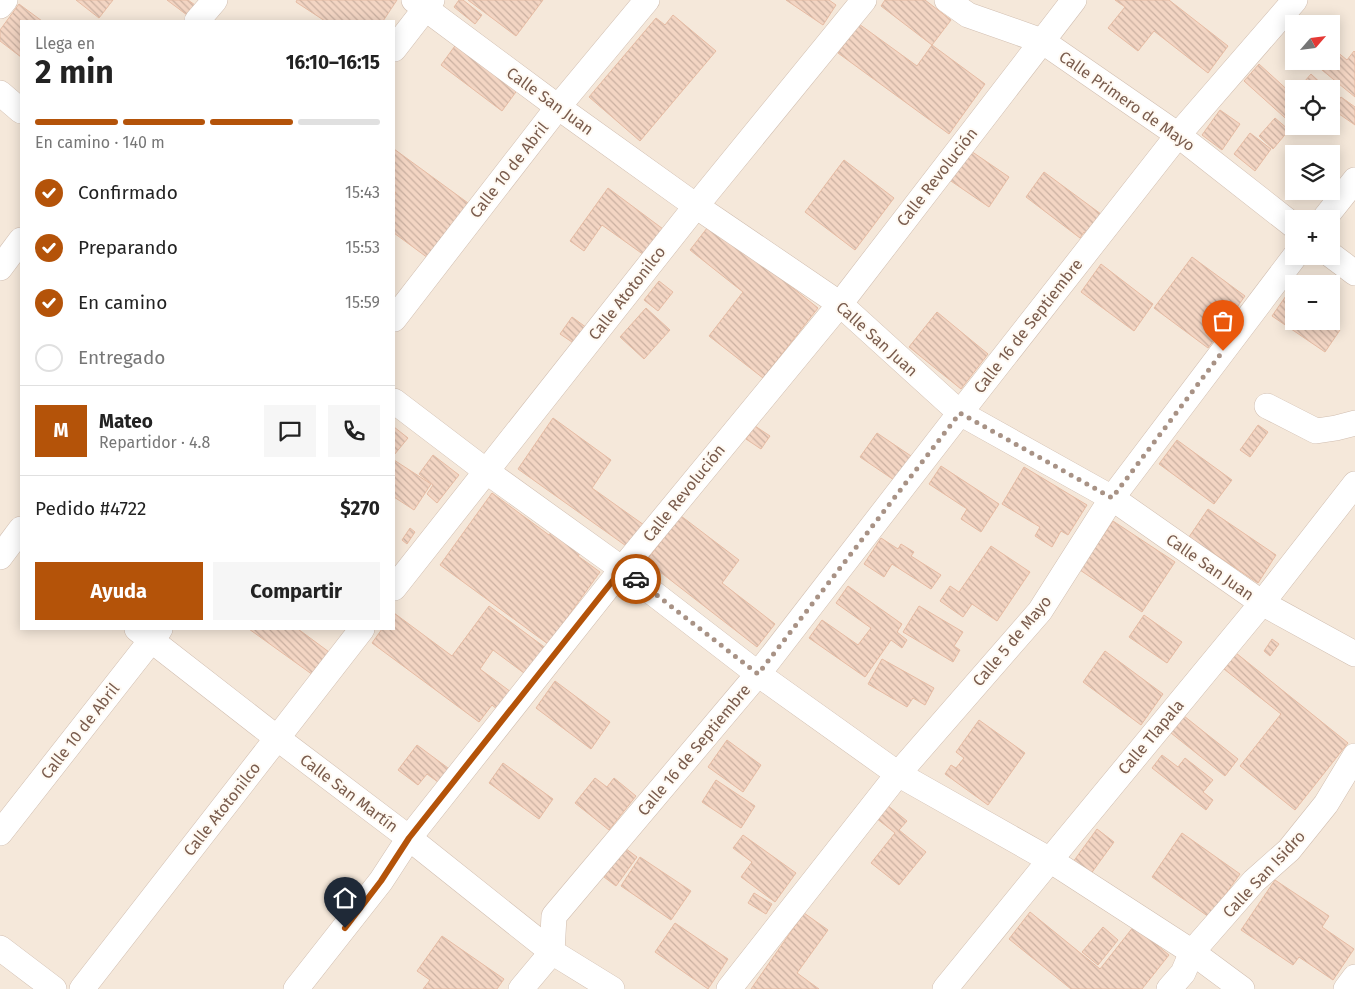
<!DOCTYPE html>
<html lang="es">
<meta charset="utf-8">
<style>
body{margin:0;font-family:"Fira Sans",sans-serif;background:#f6f6f6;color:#222;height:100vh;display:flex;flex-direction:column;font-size:19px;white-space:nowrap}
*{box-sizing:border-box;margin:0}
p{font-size:16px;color:#767676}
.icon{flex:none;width:28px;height:28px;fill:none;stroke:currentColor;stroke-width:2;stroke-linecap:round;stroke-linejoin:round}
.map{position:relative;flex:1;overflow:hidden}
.panel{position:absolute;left:20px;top:20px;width:375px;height:610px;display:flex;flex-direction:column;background:#fff;border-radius:0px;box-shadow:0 2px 12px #0003}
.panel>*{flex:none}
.needle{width:32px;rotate:62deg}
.fabs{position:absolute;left:1285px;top:15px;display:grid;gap:10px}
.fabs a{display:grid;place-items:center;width:55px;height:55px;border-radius:0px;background:#fff;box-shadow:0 2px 12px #0003;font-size:25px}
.pin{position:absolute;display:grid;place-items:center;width:42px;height:42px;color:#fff;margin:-51px -21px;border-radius:50% 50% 50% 0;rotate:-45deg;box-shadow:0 0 5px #0007}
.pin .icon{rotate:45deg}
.courier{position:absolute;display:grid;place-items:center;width:50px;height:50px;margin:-25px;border:4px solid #b45309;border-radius:50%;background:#fff;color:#222;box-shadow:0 1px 6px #0007}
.head em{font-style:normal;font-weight:700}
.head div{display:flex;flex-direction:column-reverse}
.head{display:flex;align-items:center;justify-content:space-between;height:85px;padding:0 15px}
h1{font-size:32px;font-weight:700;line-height:38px}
.bar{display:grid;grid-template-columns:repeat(4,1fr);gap:8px 5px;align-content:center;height:60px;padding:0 15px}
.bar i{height:6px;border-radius:4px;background:#e0e0e0}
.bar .active{background:#b45309}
.bar p{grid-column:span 4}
.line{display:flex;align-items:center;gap:12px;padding:0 15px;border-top:1px solid #e0e0e0}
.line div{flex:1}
.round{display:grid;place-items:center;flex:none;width:52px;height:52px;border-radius:0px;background:#f6f6f6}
ol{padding:0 15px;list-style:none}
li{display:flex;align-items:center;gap:15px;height:55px}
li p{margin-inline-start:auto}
li .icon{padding:5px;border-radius:50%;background:#b45309;color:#fff;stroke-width:4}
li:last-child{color:#767676}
li i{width:28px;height:28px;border:2px solid #e0e0e0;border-radius:50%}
.cta{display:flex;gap:10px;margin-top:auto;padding:10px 15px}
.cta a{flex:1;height:58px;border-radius:0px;background:#b45309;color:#fff;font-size:20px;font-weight:700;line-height:58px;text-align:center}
.cta a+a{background:#f6f6f6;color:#222}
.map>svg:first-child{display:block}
.residential{fill:#f5e8da;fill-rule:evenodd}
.building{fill:url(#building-back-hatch);stroke:#e6bba3}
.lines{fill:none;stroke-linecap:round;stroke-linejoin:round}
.minor-casing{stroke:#d1beb0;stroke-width:26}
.minor{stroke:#fff;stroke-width:25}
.done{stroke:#a89285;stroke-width:5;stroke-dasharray:0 9}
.route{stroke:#b45309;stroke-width:6}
.labels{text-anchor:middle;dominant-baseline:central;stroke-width:4;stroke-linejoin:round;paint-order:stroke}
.street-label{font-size:16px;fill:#7a5c4d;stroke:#fffaf3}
</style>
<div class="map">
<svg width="1355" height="989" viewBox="0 0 1355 989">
<defs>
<pattern id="building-back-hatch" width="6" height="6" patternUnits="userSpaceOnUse" patternTransform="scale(1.25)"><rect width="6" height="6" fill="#f3d5c3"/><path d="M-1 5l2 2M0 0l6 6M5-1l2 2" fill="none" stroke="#cab0a1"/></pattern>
</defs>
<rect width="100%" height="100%" fill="#fdf6ec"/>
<path class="residential" d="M 0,0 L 1355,0 L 1355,989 L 0,989 ZM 21,21 L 394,21 L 394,629 L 21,629 ZM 1294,24 L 1331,24 L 1331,61 L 1294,61 ZM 1294,89 L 1331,89 L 1331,126 L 1294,126 ZM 1294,154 L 1331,154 L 1331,191 L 1294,191 ZM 1294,219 L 1331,219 L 1331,256 L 1294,256 ZM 1294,284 L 1331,284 L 1331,321 L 1294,321 Z"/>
<g class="building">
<polygon points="76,0 113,0 99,18"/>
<polygon points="167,0 188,0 195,5 187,15"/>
<polygon points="297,0 397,0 383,21 325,21 296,2"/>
<polygon points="459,0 463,0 482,15 475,24 454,7"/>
<polygon points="468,0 543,0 516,36"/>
<polygon points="786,0 829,0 836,5 823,25"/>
<polygon points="885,0 925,0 951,20 932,45 881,6"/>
<polygon points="1115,0 1169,0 1228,46 1208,73 1154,31 1138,51 1108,28 1125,7"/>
<polygon points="19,4 42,21 21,21 21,57 0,41 0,30"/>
<polygon points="673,15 716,51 640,141 589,97 656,18 665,25"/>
<polygon points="859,24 917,66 932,45 985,84 949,134 838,53"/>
<polygon points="460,39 521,85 502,111 441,65"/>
<polygon points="1331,47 1347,60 1354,51 1355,52 1355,97 1311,61 1331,61"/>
<polygon points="1259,64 1293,95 1294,93 1293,125 1244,81"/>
<polygon points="1311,74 1326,88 1325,89 1298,89"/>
<polygon points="1341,97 1355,107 1355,125 1332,109"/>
<polygon points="1220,110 1240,124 1222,150 1202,135"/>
<polygon points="1275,118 1289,130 1273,149 1259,136"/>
<polygon points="1250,133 1271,149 1255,171 1234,154"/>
<polygon points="394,149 468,203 428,258 394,233 394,196 396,193 394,191"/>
<polygon points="968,149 1009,177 989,207 948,179"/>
<polygon points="844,160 894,198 855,250 805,212"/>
<polygon points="1044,172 1109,220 1094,240 1084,232 1080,238 1026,197"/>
<polygon points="608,188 663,229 644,255 602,225 584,251 570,241"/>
<polygon points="711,223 818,308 763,378 709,336 743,292 690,250"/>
<polygon points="1192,257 1245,296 1208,348 1154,308"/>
<polygon points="1101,264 1153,304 1134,331 1081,292"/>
<polygon points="659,281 673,292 658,311 644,300"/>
<polygon points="1288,293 1294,297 1294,321 1328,321 1340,330 1325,352 1272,316"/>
<polygon points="646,308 670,330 644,359 620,337"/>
<polygon points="937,312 988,354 961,389 909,347"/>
<polygon points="572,317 587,328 575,344 560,334"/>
<polygon points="553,418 611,460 592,488 644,525 629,548 518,469"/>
<polygon points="1258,425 1268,432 1250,457 1240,450"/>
<polygon points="755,426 770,436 761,449 746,439"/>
<polygon points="394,427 408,438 394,455"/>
<polygon points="877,433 911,456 894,480 860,457"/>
<polygon points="1177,440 1232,480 1214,504 1159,464"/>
<polygon points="433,455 459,475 437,503 427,494 433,485 419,474"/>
<polygon points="394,460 431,484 414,510 394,497"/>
<polygon points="941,466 999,504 981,532 961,519 967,509 929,484"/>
<polygon points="1024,467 1087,505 1068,535 1061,531 1052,547 1035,536 1040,527 1002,504"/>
<polygon points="492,493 549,535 555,527 584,548 578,556 600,572 548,644 440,565"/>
<polygon points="1208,509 1276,555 1258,583 1189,537"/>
<polygon points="681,516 739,560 722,583 775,624 757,647 646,561"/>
<polygon points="1113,521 1175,562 1142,612 1080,570"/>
<polygon points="410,528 415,532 407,544 402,540"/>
<polygon points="881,538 898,549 901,544 914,552 911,556 941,575 931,589 892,564 884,577 864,564"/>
<polygon points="991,546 1030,572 997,621 972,604 963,617 940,601 950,586 959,592"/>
<polygon points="848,586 902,624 897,632 907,640 902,648 891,640 865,677 809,638 822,620 858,645 871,628 836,603"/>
<polygon points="489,606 547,649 528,676 493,650 480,669 511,692 498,710 492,705 479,722 372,643 382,629 394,629 394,613 452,656"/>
<polygon points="919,606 963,632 954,646 960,650 953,662 903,632"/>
<polygon points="1144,615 1182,642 1167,663 1129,637"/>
<polygon points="249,629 298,629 329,652 313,675"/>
<polygon points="1272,639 1279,644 1270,656 1264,651"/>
<polygon points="1105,651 1163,694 1141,725 1083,682"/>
<polygon points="1236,653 1348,743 1295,810 1240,766 1281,714 1224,669"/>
<polygon points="882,659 934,688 925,705 913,698 907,707 868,684"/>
<polygon points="555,681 610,722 591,749 536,708"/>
<polygon points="1184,716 1238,759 1225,776 1171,733"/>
<polygon points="979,720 1025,753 988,805 945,774 951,765 956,768 964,758 956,752"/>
<polygon points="727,740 761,765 743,792 708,767"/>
<polygon points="417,745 452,771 442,785 427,774 418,785 398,770"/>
<polygon points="1162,755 1178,767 1185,758 1213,780 1203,792 1213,800 1206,810 1152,768"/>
<polygon points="503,763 553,799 539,819 489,783"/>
<polygon points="595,778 607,787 614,778 636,796 609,830 575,803"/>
<polygon points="716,780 755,806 741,828 702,802"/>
<polygon points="887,805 907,821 899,830 926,852 899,885 871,863 895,833 876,818"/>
<polygon points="1097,829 1114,842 1090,875 1073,862"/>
<polygon points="1182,833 1240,874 1209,917 1152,877"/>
<polygon points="743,835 796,873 775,902 741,877 752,862 733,848"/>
<polygon points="625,848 637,857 616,886 604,877"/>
<polygon points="640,857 691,891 671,920 621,886"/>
<polygon points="1275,880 1329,916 1322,927 1354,949 1333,980 1299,957 1293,965 1241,930"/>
<polygon points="754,893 772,904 766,914 748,903"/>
<polygon points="1030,912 1100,969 1134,926 1169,955 1142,989 1071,989 1009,939"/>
<polygon points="804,913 828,930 797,973 819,989 751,989"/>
<polygon points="675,923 728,959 708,989 655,952"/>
<polygon points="1103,927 1118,940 1098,965 1082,952"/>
<polygon points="442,936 504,979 497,989 423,989 430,980 417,971"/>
</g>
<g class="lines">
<g class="minor-casing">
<g id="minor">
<polyline points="414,0 558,107 696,206 840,304 960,413 1112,498 1262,603 1355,654"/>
<polyline points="947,0 968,15 1042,41 1178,135 1294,226"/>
<polyline points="0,6 5,0"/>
<polyline points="197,21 215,0"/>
<polyline points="394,49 432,0"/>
<polyline points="0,93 21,111"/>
<polyline points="1324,219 1355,180"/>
<polyline points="1331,255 1355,273"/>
<polyline points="0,268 21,240"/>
<polyline points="394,319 558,107 647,0"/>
<polyline points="394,401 486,471 622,569 758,674 898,774 1050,860 1192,952 1242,989"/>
<polyline points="1267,406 1316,431 1336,428 1355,423"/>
<polyline points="0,557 21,529"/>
<polyline points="394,588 696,206 864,0"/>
<polyline points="137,629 277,738 409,838 552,952 612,989"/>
<polyline points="0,833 160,629"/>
<polyline points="0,948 54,989"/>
<polyline points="82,989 362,629"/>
<polyline points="296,989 381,881 409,838 622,569 840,304 1074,0"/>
<polyline points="521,989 552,952 554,916 758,674 960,413 1178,135 1295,0"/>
<polyline points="729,989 898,774 1040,611 1112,498 1295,256"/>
<polyline points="945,989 1050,860 1262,603 1355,484"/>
<polyline points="1169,989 1183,973 1192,952 1254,881 1289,850 1326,804 1355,756"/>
<polyline points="1346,989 1355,977"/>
</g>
</g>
<use href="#minor" class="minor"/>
</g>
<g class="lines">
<polyline class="done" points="636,579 758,674 960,413 1112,498 1223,351"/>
<polyline class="route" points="345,928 381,881 409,838 622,569 636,579"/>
</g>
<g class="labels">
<g class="street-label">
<text transform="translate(550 101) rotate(36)">Calle San Juan</text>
<text transform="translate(1127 101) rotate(35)">Calle Primero de Mayo</text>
<text transform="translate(509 170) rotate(-52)">Calle 10 de Abril</text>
<text transform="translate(937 177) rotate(-52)">Calle Revolución</text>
<text transform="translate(627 293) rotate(-52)">Calle Atotonilco</text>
<text transform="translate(1028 326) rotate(-52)">Calle 16 de Septiembre</text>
<text transform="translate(877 339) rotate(42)">Calle San Juan</text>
<text transform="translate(684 493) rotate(-51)">Calle Revolución</text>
<text transform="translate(1210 567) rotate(35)">Calle San Juan</text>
<text transform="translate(1012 641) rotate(-50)">Calle 5 de Mayo</text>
<text transform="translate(80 731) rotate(-52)">Calle 10 de Abril</text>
<text transform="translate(1151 737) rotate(-50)">Calle Tlapala</text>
<text transform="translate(694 750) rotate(-50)">Calle 16 de Septiembre</text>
<text transform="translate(349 793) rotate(37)">Calle San Martín</text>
<text transform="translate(222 809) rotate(-52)">Calle Atotonilco</text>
<text transform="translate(1264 874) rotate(-47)">Calle San Isidro</text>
</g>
</g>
</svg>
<div class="fabs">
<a><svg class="needle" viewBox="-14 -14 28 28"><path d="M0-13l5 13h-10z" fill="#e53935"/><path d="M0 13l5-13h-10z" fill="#767676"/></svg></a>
<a><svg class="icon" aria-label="locate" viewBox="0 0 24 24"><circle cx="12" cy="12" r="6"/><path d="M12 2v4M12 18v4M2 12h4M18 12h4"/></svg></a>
<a><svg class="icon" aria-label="layers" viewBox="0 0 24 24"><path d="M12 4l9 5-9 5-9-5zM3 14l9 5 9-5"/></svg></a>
<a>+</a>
<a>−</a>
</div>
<div class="pin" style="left:1223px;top:351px;background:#ea580c"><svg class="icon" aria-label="bag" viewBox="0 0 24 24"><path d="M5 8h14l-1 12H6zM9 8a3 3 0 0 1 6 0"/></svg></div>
<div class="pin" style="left:345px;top:928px;background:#1f2937"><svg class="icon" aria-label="home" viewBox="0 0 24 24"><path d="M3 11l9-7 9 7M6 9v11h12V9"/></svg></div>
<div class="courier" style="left:636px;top:579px"><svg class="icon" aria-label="car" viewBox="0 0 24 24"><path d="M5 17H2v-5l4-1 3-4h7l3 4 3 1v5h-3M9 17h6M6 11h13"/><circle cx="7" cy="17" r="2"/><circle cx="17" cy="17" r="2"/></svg></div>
<section class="panel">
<div class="head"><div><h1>2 min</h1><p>Llega en</p></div><em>16:10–16:15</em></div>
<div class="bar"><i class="active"></i><i class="active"></i><i class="active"></i><i></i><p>En camino · 140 m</p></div>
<ol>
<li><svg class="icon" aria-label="check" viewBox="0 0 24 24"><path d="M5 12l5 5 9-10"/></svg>Confirmado<p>15:43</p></li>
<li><svg class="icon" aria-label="check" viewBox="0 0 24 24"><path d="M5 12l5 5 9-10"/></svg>Preparando<p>15:53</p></li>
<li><svg class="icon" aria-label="check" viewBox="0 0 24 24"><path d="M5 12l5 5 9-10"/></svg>En camino<p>15:59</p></li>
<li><i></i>Entregado</li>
</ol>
<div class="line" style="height:90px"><b class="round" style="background:#b45309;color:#fff">M</b><div><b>Mateo</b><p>Repartidor · 4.8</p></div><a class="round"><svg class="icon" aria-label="chat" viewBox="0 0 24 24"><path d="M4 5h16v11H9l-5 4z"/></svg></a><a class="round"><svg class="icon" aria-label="phone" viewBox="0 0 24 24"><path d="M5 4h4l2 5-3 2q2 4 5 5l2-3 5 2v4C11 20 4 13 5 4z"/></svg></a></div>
<div class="line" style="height:65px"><div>Pedido #4722</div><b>$270</b></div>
<div class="cta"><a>Ayuda</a><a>Compartir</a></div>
</section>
</div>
